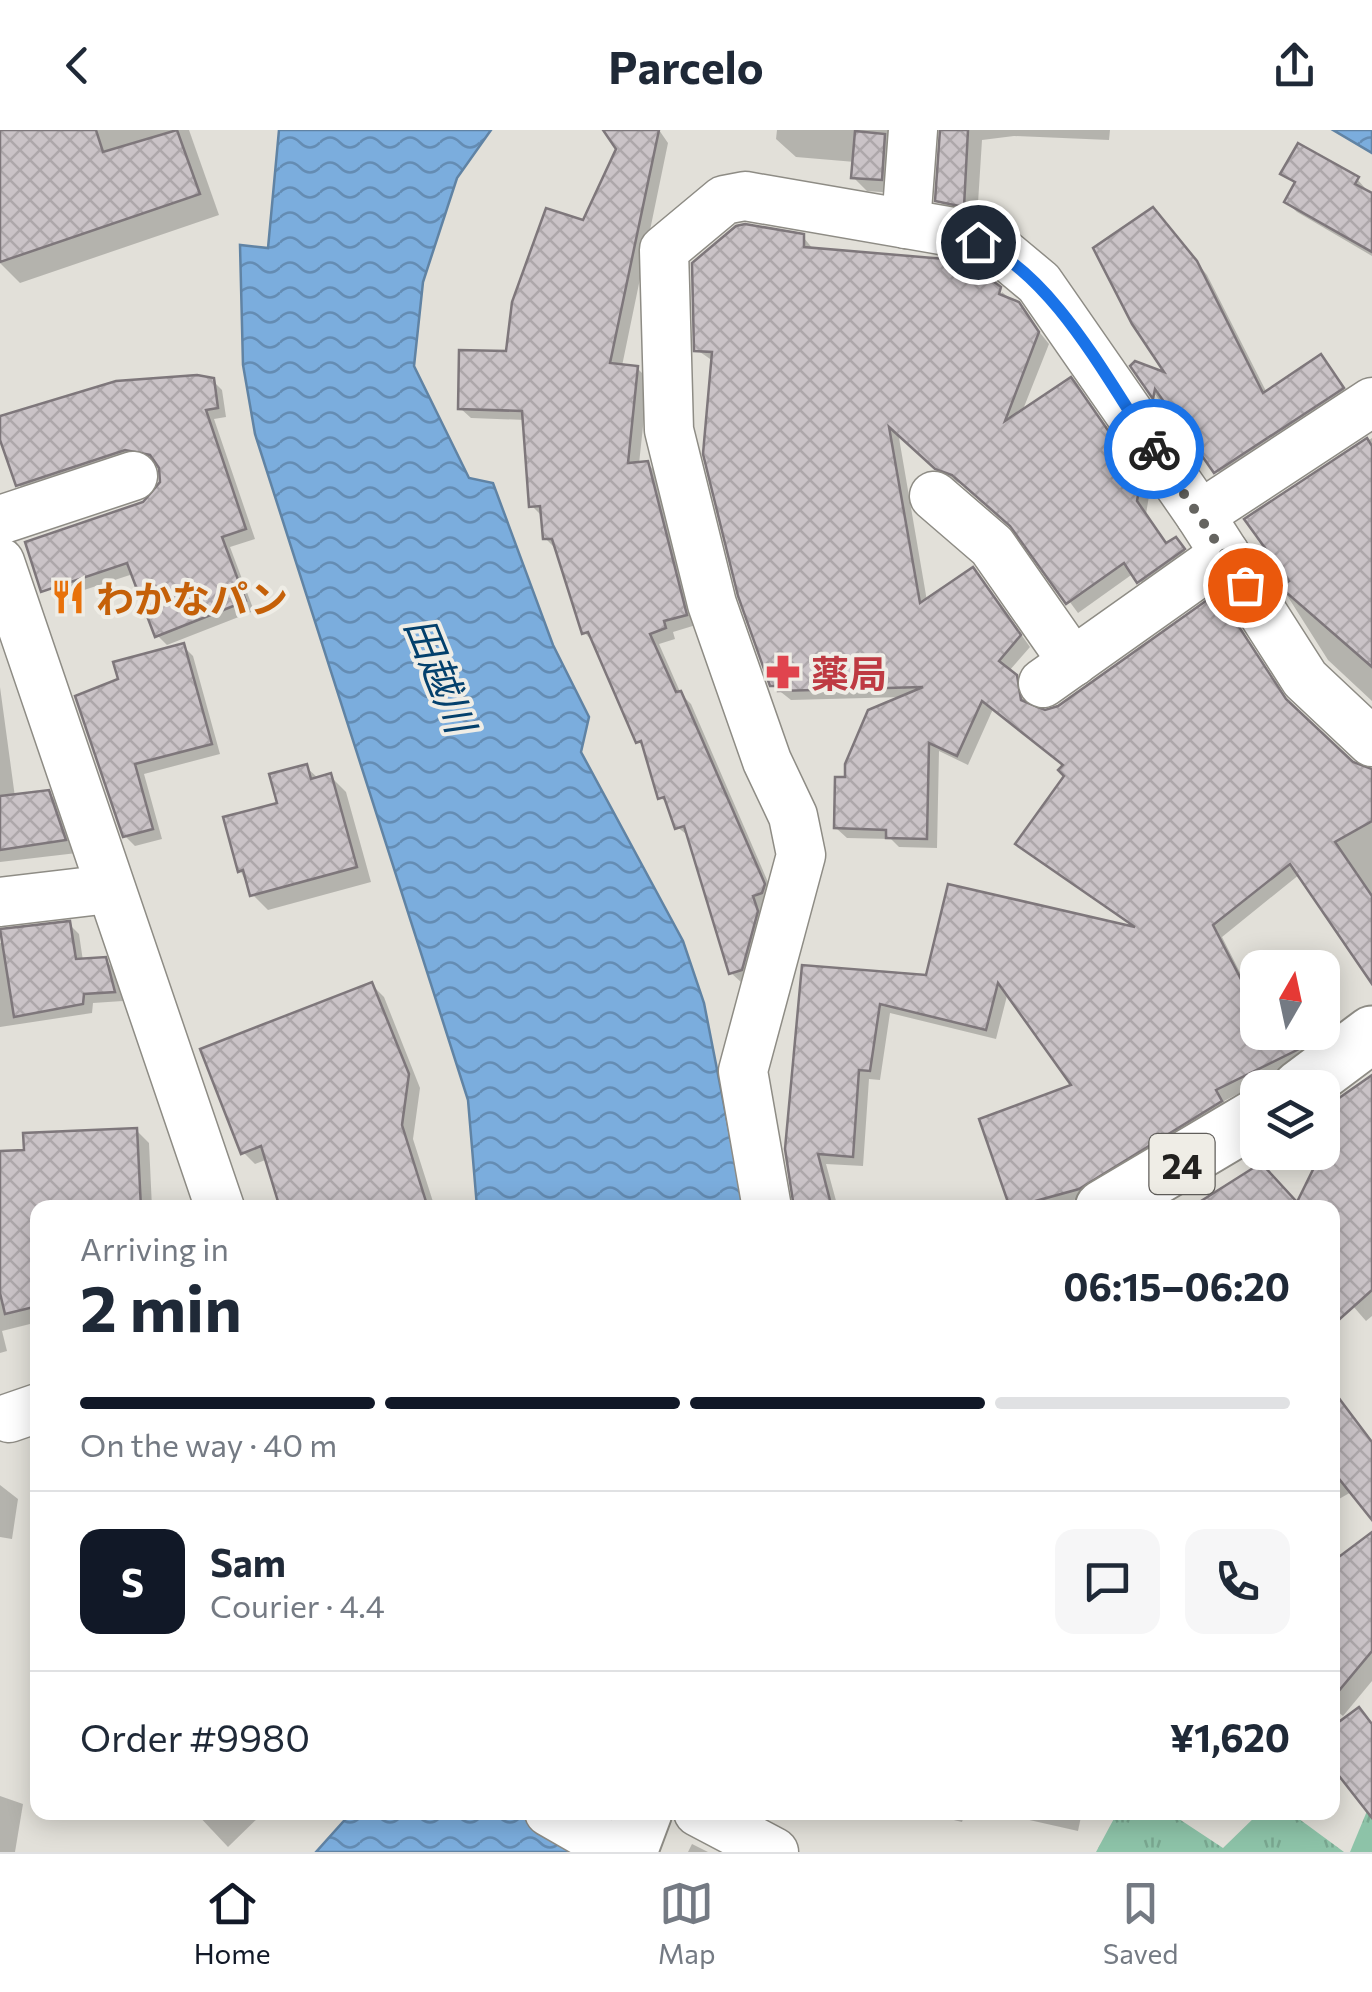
<!DOCTYPE html>
<meta charset="utf-8">
<style>
body{margin:0;font-family:Commissioner,"Noto Sans JP",sans-serif;background:#f6f6f7;color:#1f2937;height:100vh;display:flex;flex-direction:column;font-size:38px;white-space:nowrap}
*{box-sizing:border-box;margin:0}
p{font-size:32px;color:#747a83}
.icon{flex:none;width:55px;height:55px;fill:none;stroke:currentColor;stroke-width:2;stroke-linecap:round;stroke-linejoin:round}
.map{position:relative;flex:1;overflow:hidden}
.details{position:absolute;left:30px;top:1070px;width:1310px;height:620px;display:flex;flex-direction:column;background:#fff;border-radius:20px;box-shadow:0 5px 25px #0003}
.details>*{flex:none}
.needle{width:65px;rotate:9deg}
.buttons{position:absolute;left:1240px;top:820px;display:grid;gap:20px}
.buttons a{display:grid;place-items:center;width:100px;height:100px;border-radius:20px;background:#fff;box-shadow:0 5px 25px #0003;font-size:50px}
.pin{position:absolute;display:grid;place-items:center;width:85px;height:85px;color:#fff;margin:-42px;border:5px solid #fff;border-radius:50%;box-shadow:0 2px 10px #0007}
.courier{position:absolute;display:grid;place-items:center;width:100px;height:100px;margin:-50px;border:8px solid #1a73e8;border-radius:50%;background:#fff;color:#222;box-shadow:0 2px 12px #0007}
.headline em{font-style:normal;font-weight:700}
.headline div{display:flex;flex-direction:column-reverse}
.headline{display:flex;align-items:center;justify-content:space-between;height:170px;padding:0 50px}
h1{font-size:65px;font-weight:700;line-height:75px}
.bar{display:grid;grid-template-columns:repeat(4,1fr);gap:15px 10px;align-content:center;height:120px;padding:0 50px}
.bar i{height:12px;border-radius:8px;background:#e0e1e3}
.bar .selected{background:#111827}
.bar p{grid-column:span 4}
.line{display:flex;align-items:center;gap:25px;padding:0 50px;border-top:2px solid #e0e1e3}
.line div{flex:1}
.round{display:grid;place-items:center;flex:none;width:105px;height:105px;border-radius:20px;background:#f6f6f7}
header{display:flex;justify-content:space-between;align-items:center;height:130px;padding:0 50px;background:#fff;font-size:45px;font-weight:700}
.menu{display:flex;justify-content:space-around;align-items:center;height:140px;border-top:2px solid #e0e1e3;background:#fff;font-size:28px;color:#747a83}
.menu a{display:grid;justify-items:center;gap:5px}
.menu .selected{color:#111827}
.map>svg:first-child{display:block}
.grass{fill:url(#grass-tufts)}
.water{fill:url(#water-waves);stroke:#6083a4;stroke-width:2.5}
.shadow{fill:#0003}
.building{fill:url(#building-cross-hatch);stroke:#7e777b;stroke-width:2.5}
.lines{fill:none;stroke-linecap:round;stroke-linejoin:round}
.minor-casing{stroke:#8e8c85;stroke-width:51}
.major-casing{stroke:#8e8c85;stroke-width:59}
.minor{stroke:#fff;stroke-width:48}
.major{stroke:#fff;stroke-width:55}
.done{stroke:#656460;stroke-width:10;stroke-dasharray:0 18}
.route{stroke:#1a73e8;stroke-width:12}
.labels{text-anchor:middle;dominant-baseline:central;stroke-width:8;stroke-linejoin:round;paint-order:stroke}
.shield{fill:#efede6;stroke:#605e5b;stroke-width:2.5}
.shield-label{font-size:35px;font-weight:bold;fill:#22211f}
.food-label{font-size:38px;font-weight:bold;fill:#c56008;stroke:#efede6;text-anchor:start}
.health-label{font-size:38px;font-weight:bold;fill:#be3a42;stroke:#efede6;text-anchor:start}
.water-label{font-size:40px;font-style:italic;fill:#03406c;stroke:#efede6}
</style>
<header><svg class="icon" aria-label="back" viewBox="0 0 24 24"><path d="M15 5l-7 7 7 7"/></svg>Parcelo<svg class="icon" aria-label="share" viewBox="0 0 24 24"><path d="M12 15V3M7 8l5-5 5 5M5 13v7h14v-7"/></svg></header>
<div class="map">
<svg width="1372" height="1722" viewBox="0 0 1372 1722">
<defs>
<pattern id="grass-tufts" width="24" height="20" patternUnits="userSpaceOnUse" patternTransform="scale(2.5)"><rect width="24" height="20" fill="#8dc3a8"/><path d="M3 7l-1-3M5 7V3M7 7l1-3M15 17l-1-3M17 17v-4M19 17l1-3" fill="none" stroke="#79a790"/></pattern>
<pattern id="water-waves" width="16" height="10" patternUnits="userSpaceOnUse" patternTransform="scale(2.5)"><rect width="16" height="10" fill="#7baddd"/><path d="M0 5q4-4 8 0t8 0" fill="none" stroke="#648cb3"/></pattern>
<pattern id="building-cross-hatch" width="8" height="8" patternUnits="userSpaceOnUse" patternTransform="scale(2.5)"><rect width="8" height="8" fill="#cac3c7"/><path d="M0 0l8 8M0 8l8-8" fill="none" stroke="#ada7aa"/></pattern>
</defs>
<rect width="100%" height="100%" fill="#e2e0d9"/>
<g class="grass">
<polygon points="1372,1669 1372,1722 1350,1722"/>
<polygon points="1117,1683 1170,1683 1223,1718 1259,1683 1291,1683 1344,1722 1096,1722"/>
</g>
<g class="water">
<polygon points="279,0 491,0 457,48 423,152 414,236 469,348 493,353 553,515 589,587 581,622 683,811 704,873 744,1077 477,1077 468,970 255,304 243,235 240,115 268,118"/>
<polygon points="1333,0 1372,0 1372,23"/>
<polygon points="351,1683 601,1683 577,1722 316,1722"/>
</g>
<g class="shadow">
<polygon points="0,0 189,0 219,85 20,153 0,133"/>
<polygon points="616,0 659,0 668,13 622,236 637,238 648,249 639,334 647,333 658,344 696,495 673,502 675,509 659,514 681,564 691,574 774,766 772,773 762,776 767,793 752,850 742,853 731,843 690,707 677,697 671,677 660,667 646,620 638,611 594,513 584,502 556,419 545,408 544,388 532,376 526,290 471,288 460,278 508,224 584,93 619,18"/>
<polygon points="777,0 903,0 895,63 867,61 853,47 855,32 796,27 776,9"/>
<polygon points="940,0 1110,0 1109,10 1014,6 982,10 977,89 952,84 938,70"/>
<polygon points="1283,43 1357,49 1372,66 1372,126 1297,82 1287,72 1296,55"/>
<polygon points="1164,91 1207,145 1267,263 1320,228 1352,269 1226,352 1165,269 1164,276 1133,236 1171,247"/>
<polygon points="803,107 814,120 996,176 1002,162 1017,174 1049,214 1022,282 1070,250 1150,360 1146,384 1168,415 1176,410 1193,430 1149,461 1134,443 1078,483 1015,398 965,355 948,349 898,302 927,471 973,440 983,451 1030,517 1009,541 1027,558 1030,576 1044,583 1060,578 1217,467 1291,576 1352,634 1372,639 1372,845 1300,744 1222,807 1247,856 1258,902 1299,902 1316,924 1224,971 1231,982 1135,1039 1008,862 996,909 890,883 880,950 869,949 863,1036 826,1034 838,1078 796,1078 804,838 928,847 1138,800 1018,714 1067,646 1065,636 993,579 968,635 939,621 937,718 899,717 891,709 847,708 836,698 847,650 903,567 791,570 772,555 713,231 697,220"/>
<polygon points="212,250 222,260 226,287 214,289 255,409 230,417 254,481 167,515 157,505 133,444 81,461 50,458 28,413 155,367 163,351 156,331 135,329 28,364 18,354 0,289"/>
<polygon points="1372,308 1372,571 1328,530 1283,459 1293,452 1247,390"/>
<polygon points="183,516 193,526 220,624 144,644 162,709 135,716 125,706 121,550"/>
<polygon points="0,557 15,667 48,662 61,676 77,723 0,732"/>
<polygon points="306,637 319,649 330,646 346,662 371,752 268,780 252,764 240,740"/>
<polygon points="69,794 79,804 83,831 105,830 115,840 123,871 93,873 92,883 0,897 0,813"/>
<polygon points="372,855 384,867 420,958 413,1009 435,1078 283,1078 268,1029 255,1034 243,1022"/>
<polygon points="1372,949 1372,1186 1366,1191 1332,1152"/>
<polygon points="1051,980 1097,1061 1053,1078 1013,1078 982,991"/>
<polygon points="136,1000 149,1013 152,1078 38,1078 38,1192 2,1201 7,1221 0,1223 0,1024"/>
<polygon points="1332,1258 1372,1311 1372,1386 1353,1361 1332,1373"/>
<polygon points="0,1346 0,1355 18,1369 12,1409 0,1407"/>
<polygon points="1372,1406 1372,1551 1343,1586 1332,1577 1332,1435"/>
<polygon points="0,1666 23,1674 15,1722 0,1722"/>
<polygon points="195,1682 264,1682 228,1717"/>
<polygon points="920,1682 965,1682 962,1692"/>
<polygon points="994,1682 1082,1682 1078,1701"/>
<polygon points="692,1714 708,1722 688,1722"/>
</g>
<g class="building">
<polygon points="0,0 96,0 103,22 177,0 200,64 0,132"/>
<polygon points="603,0 659,0 610,233 638,236 628,333 648,331 687,485 664,491 666,498 650,504 676,562 681,561 765,754 762,763 753,766 758,781 742,840 729,844 684,696 675,699 664,667 658,669 641,611 636,613 588,502 582,504 552,409 543,409 540,376 529,377 522,281 458,279 459,220 506,221 512,172 546,78 583,90 616,19"/>
<polygon points="940,0 968,0 964,77 935,71"/>
<polygon points="855,1 885,4 882,50 851,48"/>
<polygon points="1298,13 1359,47 1355,54 1372,63 1372,122 1284,72 1295,52 1280,44"/>
<polygon points="1153,77 1197,131 1263,263 1321,224 1344,258 1214,343 1155,259 1153,269 1130,236 1135,231 1164,242 1132,194 1093,118"/>
<polygon points="745,94 804,104 804,117 945,129 993,151 1001,157 999,164 1019,172 1039,202 1005,291 1071,247 1141,348 1137,371 1166,413 1176,407 1185,419 1137,453 1124,433 1066,474 1010,396 952,345 935,339 889,297 920,473 973,437 1021,505 999,531 1017,545 1021,570 1045,580 1058,576 1217,463 1286,569 1353,632 1372,639 1372,691 1335,712 1372,766 1372,854 1290,734 1213,795 1244,855 1258,848 1258,902 1322,902 1301,918 1216,960 1222,971 1079,1059 1010,1078 979,989 1071,955 998,853 986,900 880,874 870,941 859,940 853,1027 818,1024 832,1078 794,1078 785,1019 802,835 926,845 948,754 1135,797 1015,714 1064,646 1058,640 1063,635 982,571 957,626 929,613 927,709 886,708 886,700 834,698 835,647 845,647 845,634 868,580 923,557 778,561 778,556 770,556 738,466 703,324 712,222 694,221 692,133 736,96"/>
<polygon points="197,245 214,248 218,278 206,280 246,399 222,407 246,471 155,507 127,433 41,462 25,412 143,372 160,352 159,338 150,325 125,320 16,356 0,310 0,286 116,251"/>
<polygon points="1367,308 1372,316 1372,537 1280,457 1289,451 1244,389"/>
<polygon points="184,513 212,614 135,634 153,699 123,707 75,566 118,549 113,532"/>
<polygon points="307,634 311,649 331,643 357,737 250,766 243,740 238,742 223,687 277,673 269,644"/>
<polygon points="49,660 66,710 0,720 0,666"/>
<polygon points="70,791 76,829 106,827 115,862 84,864 83,874 14,887 0,799"/>
<polygon points="372,852 409,944 402,995 428,1078 280,1078 261,1016 241,1024 200,919"/>
<polygon points="1372,945 1372,1160 1332,1196 1332,1078 1190,1078 1261,1033 1297,1072 1331,1003 1322,992 1322,980"/>
<polygon points="137,998 141,1078 38,1078 38,1176 5,1184 0,1163 0,1021 24,1020 23,1003"/>
<polygon points="1332,1259 1372,1312 1372,1390 1332,1340"/>
<polygon points="1372,1402 1372,1521 1332,1569 1332,1432"/>
<polygon points="1359,1577 1372,1594 1372,1688 1332,1637 1332,1597"/>
</g>
<g class="lines">
<g class="minor-casing">
<g id="minor">
<polyline points="906,94 913,0"/>
<polyline points="934,366 992,416 1073,532"/>
<polyline points="1200,385 1372,272"/>
<polyline points="0,390 133,346"/>
<polyline points="0,432 220,1078"/>
<polyline points="1043,553 1225,424"/>
<polyline points="0,772 109,759"/>
<polyline points="767,1078 743,941 801,725 793,686 767,631 712,474 669,300 664,120 724,70 745,66 953,102 1003,123 1039,153 1200,385 1305,549 1372,612"/>
<polyline points="9,1288 38,1278"/>
<polyline points="549,1682 619,1722"/>
<polyline points="698,1682 774,1722"/>
</g>
</g>
<g class="major-casing">
<g id="major">
<polyline points="1300,958 1372,904"/>
<polyline points="1103,1078 1258,986"/>
<polyline points="629,1722 644,1682"/>
</g>
</g>
<use href="#minor" class="minor"/>
<use href="#major" class="major"/>
</g>
<g class="lines">
<polyline class="done" points="1154,319 1245,455"/>
<path class="route" d="M 978,112 C 1055,146 1107,251 1154,319"/>
</g>
<defs>
<g id="restaurant-bare" transform="scale(2.7)"><path d="M-5-6h1v4h1v-4h1v4h1v-4h1v5L-1.5 .5V6h-2V.5L-5-1ZM5-6V6H3V1.5H1.5Q1.5-4 5-6Z" fill="#e8710a" stroke="#efede6" stroke-width="2.5" paint-order="stroke"/></g>
<g id="pharmacy-bare" transform="scale(2.7)"><path d="M-2-6h4v4h4v4h-4v4h-4v-4h-4v-4h4Z" fill="#e0444e" stroke="#efede6" stroke-width="2.5" paint-order="stroke"/></g>
</defs>
<g fill-rule="evenodd">
<use href="#restaurant-bare" x="68" y="467"/>
<use href="#pharmacy-bare" x="783" y="542"/>
</g>
<g class="labels">
<rect class="shield" x="1149.5" y="1004" width="65" height="60" rx="8"/>
<g class="shield-label">
<text x="1182" y="1034">24</text>
</g>
<g class="food-label">
<text x="96" y="467">わかなパン</text>
</g>
<g class="health-label">
<text x="811" y="542">薬局</text>
</g>
<g class="water-label">
<text transform="translate(442 544) rotate(68)">田越川</text>
</g>
</g>
</svg>
<div class="buttons">
<a><svg class="needle" viewBox="-14 -14 28 28"><path d="M0-13l5 13h-10z" fill="#e53935"/><path d="M0 13l5-13h-10z" fill="#747a83"/></svg></a>
<a><svg class="icon" aria-label="layers" viewBox="0 0 24 24"><path d="M12 4l9 5-9 5-9-5zM3 14l9 5 9-5"/></svg></a>
</div>
<div class="pin" style="left:1245px;top:455px;background:#ea580c"><svg class="icon" aria-label="bag" viewBox="0 0 24 24"><path d="M5 8h14l-1 12H6zM9 8a3 3 0 0 1 6 0"/></svg></div>
<div class="pin" style="left:978px;top:112px;background:#1f2937"><svg class="icon" aria-label="home" viewBox="0 0 24 24"><path d="M3 11l9-7 9 7M6 9v11h12V9"/></svg></div>
<div class="courier" style="left:1154px;top:319px"><svg class="icon" aria-label="bike" viewBox="0 0 24 24"><circle cx="6" cy="16" r="4"/><circle cx="18" cy="16" r="4"/><path d="M6 16l4-8h5l3 8M10 8l3 8H6M13 5h3"/></svg></div>
<section class="details">
<div class="headline"><div><h1>2 min</h1><p>Arriving in</p></div><em>06:15–06:20</em></div>
<div class="bar"><i class="selected"></i><i class="selected"></i><i class="selected"></i><i></i><p>On the way · 40 m</p></div>
<div class="line" style="height:180px"><b class="round" style="background:#111827;color:#fff">S</b><div><b>Sam</b><p>Courier · 4.4</p></div><a class="round"><svg class="icon" aria-label="chat" viewBox="0 0 24 24"><path d="M4 5h16v11H9l-5 4z"/></svg></a><a class="round"><svg class="icon" aria-label="phone" viewBox="0 0 24 24"><path d="M5 4h4l2 5-3 2q2 4 5 5l2-3 5 2v4C11 20 4 13 5 4z"/></svg></a></div>
<div class="line" style="height:130px"><div>Order #9980</div><b>¥1,620</b></div>
</section>
</div>
<nav class="menu">
<a class="selected"><svg class="icon" aria-label="home" viewBox="0 0 24 24"><path d="M3 11l9-7 9 7M6 9v11h12V9"/></svg>Home</a>
<a><svg class="icon" aria-label="map" viewBox="0 0 24 24"><path d="M3 6l6-2 6 2 6-2v14l-6 2-6-2-6 2zM9 4v14M15 6v14"/></svg>Map</a>
<a><svg class="icon" aria-label="saved" viewBox="0 0 24 24"><path d="M7 4h10v16l-5-4-5 4z"/></svg>Saved</a>
</nav>
